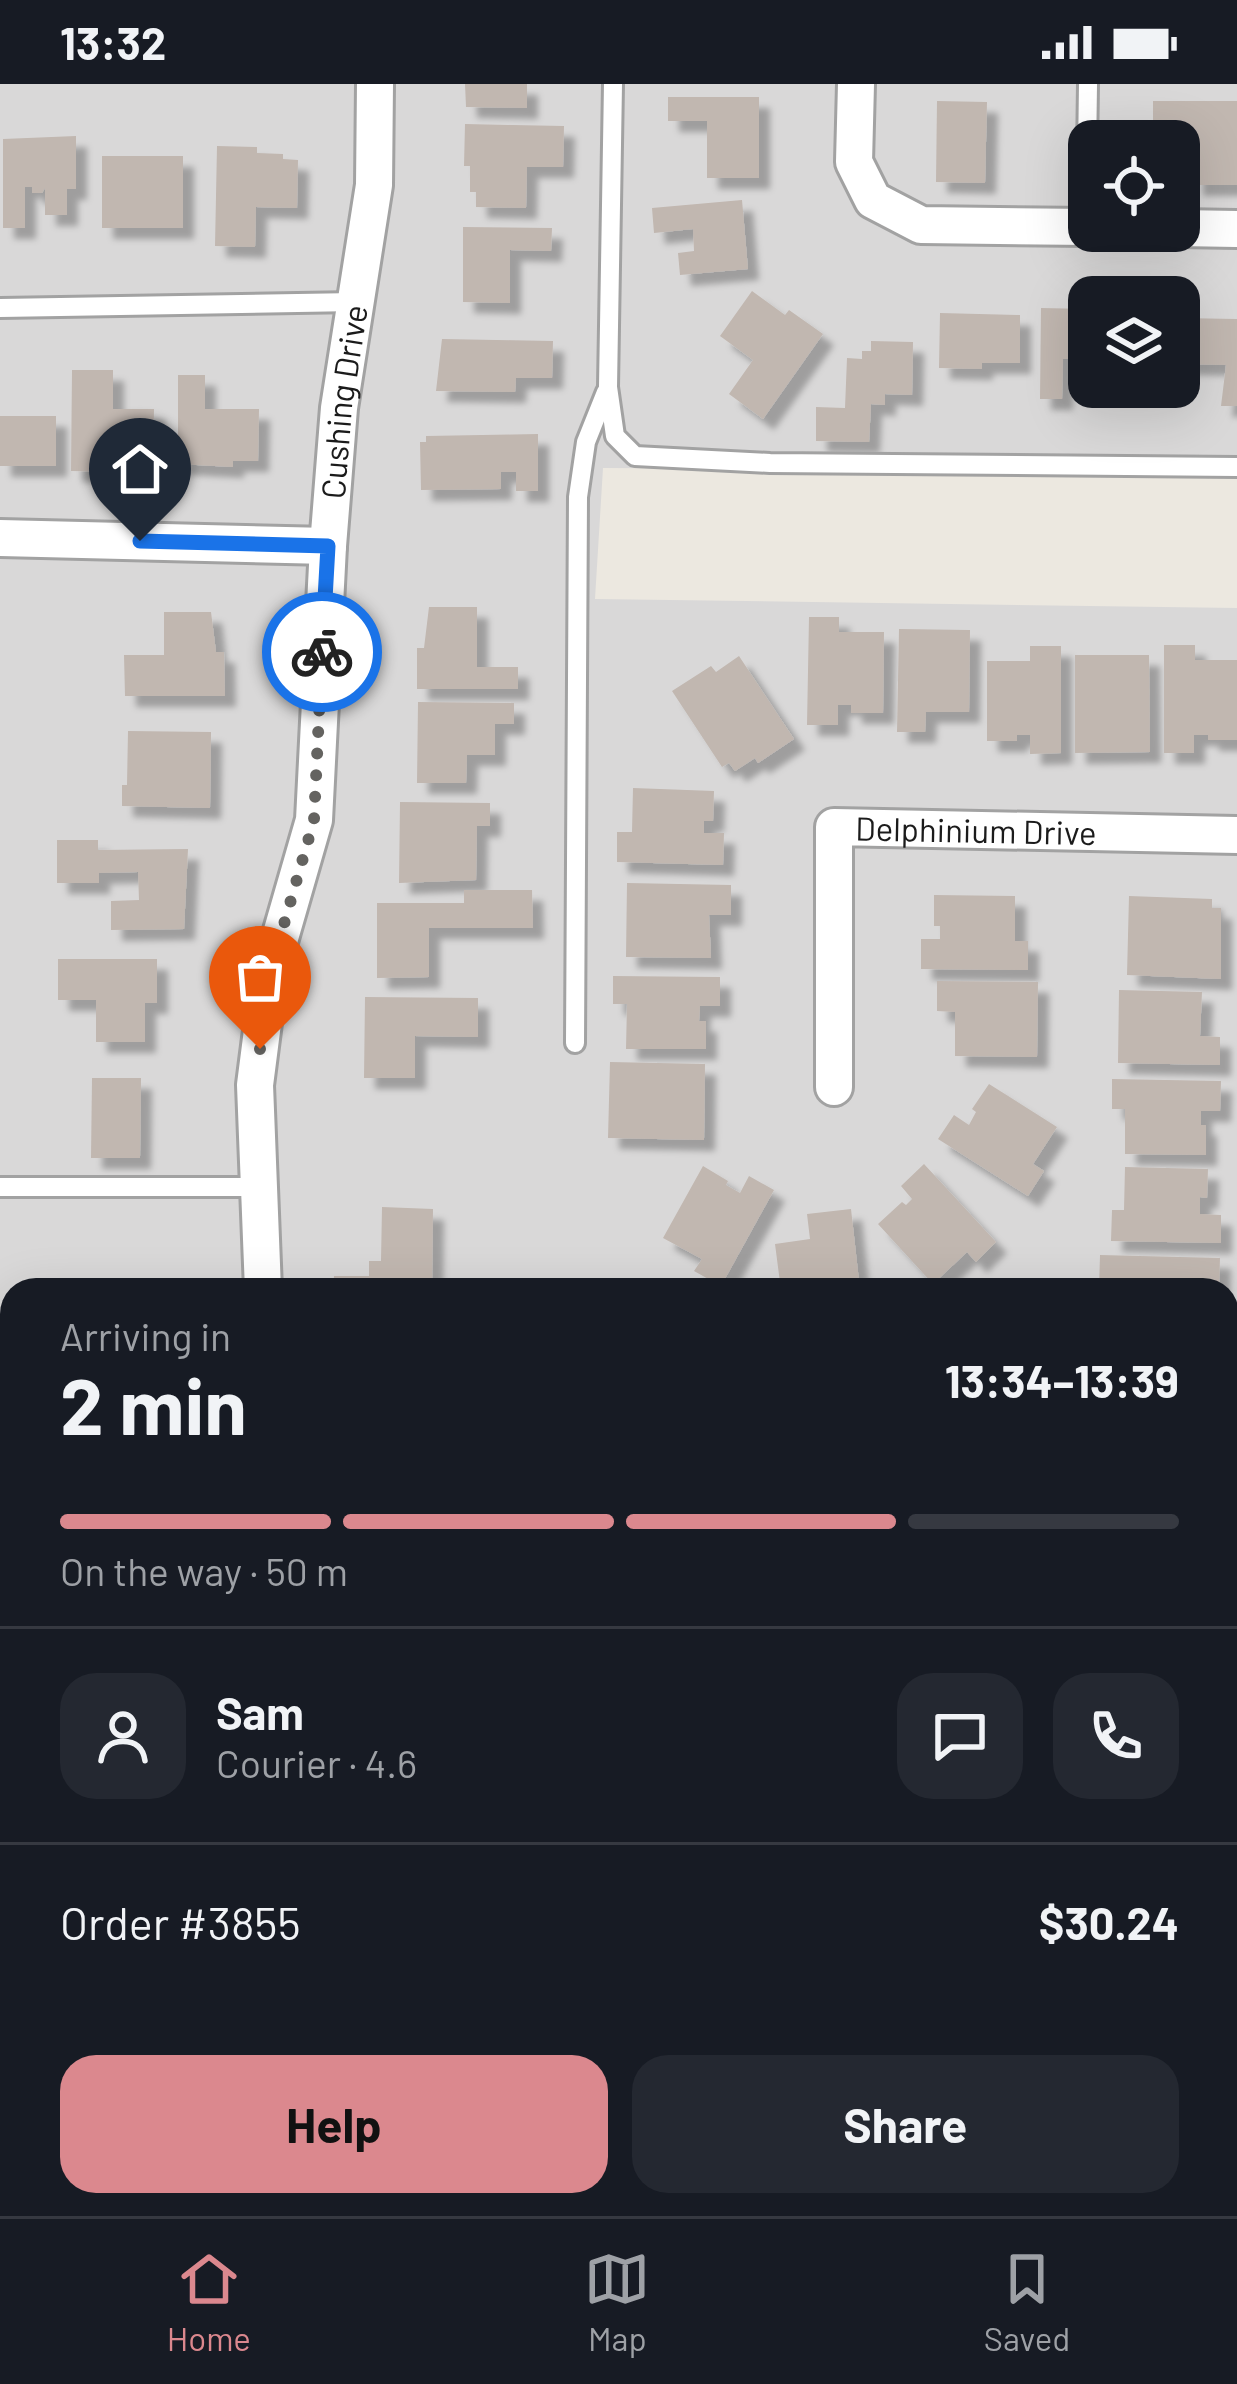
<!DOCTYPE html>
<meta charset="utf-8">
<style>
body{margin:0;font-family:Barlow,sans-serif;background:#242831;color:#f1f3f6;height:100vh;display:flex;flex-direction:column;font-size:45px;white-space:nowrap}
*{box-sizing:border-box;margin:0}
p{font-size:39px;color:#9ea1a6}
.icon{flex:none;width:66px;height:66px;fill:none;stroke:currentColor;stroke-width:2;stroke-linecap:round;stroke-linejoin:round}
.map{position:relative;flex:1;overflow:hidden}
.details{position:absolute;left:0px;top:1194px;width:1239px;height:939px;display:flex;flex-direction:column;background:#171b24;border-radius:36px 36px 0 0;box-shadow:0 12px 48px #0002}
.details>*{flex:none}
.controls{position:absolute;left:1068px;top:36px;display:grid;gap:24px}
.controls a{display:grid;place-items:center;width:132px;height:132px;border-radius:24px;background:#171b24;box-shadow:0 12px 48px #0002;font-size:60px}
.pin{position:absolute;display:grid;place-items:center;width:102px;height:102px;color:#fff;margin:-123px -51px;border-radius:50% 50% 50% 0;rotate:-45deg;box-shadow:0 0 12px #0007}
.pin .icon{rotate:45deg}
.courier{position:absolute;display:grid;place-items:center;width:120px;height:120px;margin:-60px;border:9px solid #1a73e8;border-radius:50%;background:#fff;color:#222;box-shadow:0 3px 15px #0007}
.overview em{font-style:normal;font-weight:700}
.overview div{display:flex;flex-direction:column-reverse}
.overview{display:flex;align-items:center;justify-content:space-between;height:204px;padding:0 60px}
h1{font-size:78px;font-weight:700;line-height:90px}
.bar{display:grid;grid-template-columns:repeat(4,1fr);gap:18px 12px;align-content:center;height:144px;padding:0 60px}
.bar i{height:15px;border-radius:9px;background:#363941}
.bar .selected{background:#db888e}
.bar p{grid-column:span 4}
.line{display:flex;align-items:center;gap:30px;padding:0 60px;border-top:3px solid #363941}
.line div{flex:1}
.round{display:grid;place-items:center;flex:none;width:126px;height:126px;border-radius:36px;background:#242831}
.cta{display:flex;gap:24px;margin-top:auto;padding:24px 60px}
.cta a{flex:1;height:138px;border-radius:36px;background:#db888e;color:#111;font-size:48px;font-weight:700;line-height:138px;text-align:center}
.cta a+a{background:#242831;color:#f1f3f6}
.status{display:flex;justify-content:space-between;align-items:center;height:84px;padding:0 60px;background:#171b24;direction:ltr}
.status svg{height:33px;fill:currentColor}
.menu{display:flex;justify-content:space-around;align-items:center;height:168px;border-top:3px solid #363941;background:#171b24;font-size:33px;color:#9ea1a6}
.menu a{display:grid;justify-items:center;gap:6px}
.menu .selected{color:#db888e}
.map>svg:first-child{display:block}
.residential{fill:#d9d8d8;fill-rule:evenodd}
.building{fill:#c1b7b0;filter:url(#shadow)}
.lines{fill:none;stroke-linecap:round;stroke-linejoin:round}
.service-casing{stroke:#a2a2a2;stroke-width:24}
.minor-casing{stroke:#a2a2a2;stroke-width:42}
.service{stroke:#fff;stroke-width:18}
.minor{stroke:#fff;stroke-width:36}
.done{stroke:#646360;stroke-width:12;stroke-dasharray:0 21.6}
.route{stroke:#1a73e8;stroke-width:15}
.labels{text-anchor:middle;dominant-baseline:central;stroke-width:9;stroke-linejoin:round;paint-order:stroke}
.street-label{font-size:33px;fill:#1b1b1b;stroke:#fff}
</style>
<div class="status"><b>13:32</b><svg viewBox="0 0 49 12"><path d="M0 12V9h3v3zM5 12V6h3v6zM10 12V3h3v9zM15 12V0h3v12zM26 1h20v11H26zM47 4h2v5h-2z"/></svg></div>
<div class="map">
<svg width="1237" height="2132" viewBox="0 0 1237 2132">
<defs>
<filter id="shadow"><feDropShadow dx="11" dy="11" stdDeviation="3" flood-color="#0004"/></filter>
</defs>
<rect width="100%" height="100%" fill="#ece8e0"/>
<path class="residential" d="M 0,0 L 1237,0 L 1237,387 L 603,384 L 595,515 L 1237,524 L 1237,2132 L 0,2132 ZM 1089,57 L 1179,57 L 1179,147 L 1089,147 ZM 1089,213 L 1179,213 L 1179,303 L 1089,303 ZM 12,1206 L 1227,1206 L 1227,2121 L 12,2121 Z"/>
<g class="building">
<polygon points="465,0 527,0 527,24 466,23"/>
<polygon points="668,13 759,13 759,94 707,94 707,37 668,37"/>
<polygon points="937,17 987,18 985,99 936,98"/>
<polygon points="1153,17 1237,17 1237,101 1192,101 1192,42 1153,42"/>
<polygon points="465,40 564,42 563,83 527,83 526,124 476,123 476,108 470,108 470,82 464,82"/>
<polygon points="76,52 76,105 67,105 67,131 45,131 45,104 42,109 32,109 32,103 25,103 25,144 3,144 3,55"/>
<polygon points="217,62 257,63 257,69 283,70 283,75 298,76 297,124 256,123 255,163 215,162"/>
<rect x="102" y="72" width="81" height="72"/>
<polygon points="742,116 748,185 680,191 678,169 694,167 693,145 654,149 652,124"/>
<polygon points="463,143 552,144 551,167 510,166 510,219 463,218"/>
<polygon points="752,207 785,231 789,226 823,250 763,335 729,310 753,276 720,252"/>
<polygon points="1041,224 1089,225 1089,275 1063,275 1062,315 1040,315"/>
<polygon points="940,229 1020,231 1020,279 982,279 982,285 939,284"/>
<polygon points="1179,234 1237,235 1237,322 1221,322 1226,281 1179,280"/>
<polygon points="442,255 553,257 552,294 516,294 515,308 436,307"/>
<polygon points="871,257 913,258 912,311 885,310 885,321 871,320 869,358 816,357 816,323 845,324 847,274 862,275 862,267 871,267"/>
<polygon points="72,286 113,286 113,325 154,325 153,376 113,376 113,388 71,387"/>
<polygon points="178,291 205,291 205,325 259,325 258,377 233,377 233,383 178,380"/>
<rect x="0" y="332" width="56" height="50"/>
<polygon points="538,350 538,407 516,407 516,388 501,388 501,405 421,406 420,358 426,358 426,352"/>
<polygon points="429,523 477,523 477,583 518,583 518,605 417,605 417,564 424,564"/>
<polygon points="164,528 211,528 216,568 224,568 225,612 125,612 124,571 164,571"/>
<polygon points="809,533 839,533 839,548 884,548 883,629 851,629 851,621 838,621 838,641 807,641"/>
<polygon points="899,545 970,546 969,628 926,628 925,648 897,648"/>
<polygon points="1164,561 1195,561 1195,576 1237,576 1237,656 1208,656 1208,651 1194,651 1194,669 1164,669"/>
<polygon points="1030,562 1061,562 1061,669 1030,670 1030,651 1017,651 1017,657 987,657 987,577 1030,577"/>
<polygon points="1075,571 1149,571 1150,668 1075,669"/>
<polygon points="739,572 794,655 758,679 755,674 735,687 729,679 722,683 672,607 711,582 716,588"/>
<polygon points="418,618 514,619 514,640 495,640 495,671 467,671 466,699 417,699"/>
<polygon points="128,647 211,648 210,724 122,722 122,701 127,701"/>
<polygon points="633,704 714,707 713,737 704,737 704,749 724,749 723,781 617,778 617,748 632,748"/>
<polygon points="400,718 490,719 490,742 477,742 476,796 399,799"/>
<polygon points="57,756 98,756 98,766 188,765 184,845 111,846 111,817 139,816 138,788 99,789 99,799 57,799"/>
<polygon points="627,799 731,801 731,831 709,831 711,874 626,873"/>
<polygon points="464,806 532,806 533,844 429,844 429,893 377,894 377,819 464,819"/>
<polygon points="934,811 1015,812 1015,857 1028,857 1028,886 921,885 921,855 940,855 940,842 934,842"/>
<polygon points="1129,812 1212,815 1212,824 1221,824 1221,895 1127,891"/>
<polygon points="58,875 157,875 157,919 145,919 145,958 96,958 96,916 58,916"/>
<polygon points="613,892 720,893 720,922 700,922 699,937 706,937 706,965 626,965 627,920 613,920"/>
<polygon points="937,897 1038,898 1037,973 955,972 955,928 937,927"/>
<polygon points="1119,906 1202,908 1200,952 1220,953 1220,981 1118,979"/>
<polygon points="365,913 478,914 478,953 415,952 415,994 364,994"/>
<polygon points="610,978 705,980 704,1056 608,1054"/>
<polygon points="92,994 141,994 140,1074 91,1074"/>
<polygon points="1112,995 1221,997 1220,1027 1201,1027 1201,1041 1206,1041 1206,1071 1125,1070 1125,1025 1112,1025"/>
<polygon points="989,1000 1057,1043 1033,1080 1044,1087 1028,1112 938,1055 954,1031 969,1041 976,1028 972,1025"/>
<polygon points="924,1080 996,1158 976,1178 967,1168 933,1200 878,1140 902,1118 906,1121 912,1115 901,1102"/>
<polygon points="703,1082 728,1097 726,1101 740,1109 749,1092 774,1106 721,1202 694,1187 702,1175 663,1154"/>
<polygon points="1125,1083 1208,1085 1207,1114 1200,1113 1200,1130 1221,1131 1221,1159 1111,1157 1112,1126 1124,1126"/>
<polygon points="382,1123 433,1125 432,1206 333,1206 334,1192 369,1192 369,1177 381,1177"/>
<polygon points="851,1125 860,1206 781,1206 775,1160 810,1155 807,1130"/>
<polygon points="1100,1171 1220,1174 1219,1204 1099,1206"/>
<rect x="0" y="1290" width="12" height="69"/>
<rect x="1227" y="1389" width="10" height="341"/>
<polygon points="0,1577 12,1578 12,1643 0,1643"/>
<polygon points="1227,1952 1237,1952 1237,2132 1155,2132 1155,2121 1227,2121"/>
<polygon points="0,1970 8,1970 7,2023 0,2023"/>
<polygon points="369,2121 420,2121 419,2132 368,2132"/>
<rect x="705" y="2121" width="101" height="11"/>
</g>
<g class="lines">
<g class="service-casing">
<g id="service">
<polyline points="613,0 608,303 615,352 635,372 770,379 1237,383"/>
<polyline points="1086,143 1088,0"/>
<polyline points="0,224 356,218"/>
<polyline points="575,959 578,413 586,358 606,308"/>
<polyline points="0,1103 257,1103"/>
<polyline points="1227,1305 1237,1305"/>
<polyline points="1227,1868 1237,1868"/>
<polyline points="613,2132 614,2121"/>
</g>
</g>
<g class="minor-casing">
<g id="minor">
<polyline points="856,0 854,78 873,116 921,141 1089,143"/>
<polyline points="1179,144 1237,145"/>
<polyline points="0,454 328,462"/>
<path id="s1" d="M 834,1003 L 834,743 L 1237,751"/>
<path id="s2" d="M 263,1206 L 255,1001 L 269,892 L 314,736 L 328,462 L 339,324 L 374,101 L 375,0"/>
<polyline points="0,1451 12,1451"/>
<polyline points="0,2115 12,2115"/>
<polyline points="243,2132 243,2121"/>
</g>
</g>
<use href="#service" class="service"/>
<use href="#minor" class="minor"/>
</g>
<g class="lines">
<polyline class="done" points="260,965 269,892 314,736 322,568"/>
<polyline class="route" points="140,457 328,462 322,568"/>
</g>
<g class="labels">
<g class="street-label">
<text stroke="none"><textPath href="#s2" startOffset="897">Cushing Drive</textPath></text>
<text stroke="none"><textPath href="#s1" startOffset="402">Delphinium Drive</textPath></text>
</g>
</g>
</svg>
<div class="controls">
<a><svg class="icon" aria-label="locate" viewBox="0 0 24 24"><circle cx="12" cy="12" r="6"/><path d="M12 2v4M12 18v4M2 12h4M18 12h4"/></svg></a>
<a><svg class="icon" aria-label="layers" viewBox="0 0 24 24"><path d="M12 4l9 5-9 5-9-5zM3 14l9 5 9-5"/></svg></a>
</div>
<div class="pin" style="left:260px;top:965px;background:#ea580c"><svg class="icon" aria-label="bag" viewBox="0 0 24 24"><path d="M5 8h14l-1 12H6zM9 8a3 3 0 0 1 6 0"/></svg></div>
<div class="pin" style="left:140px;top:457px;background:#1f2937"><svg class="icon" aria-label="home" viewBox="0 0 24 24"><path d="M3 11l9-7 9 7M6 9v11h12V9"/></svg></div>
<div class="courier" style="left:322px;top:568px"><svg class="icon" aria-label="bike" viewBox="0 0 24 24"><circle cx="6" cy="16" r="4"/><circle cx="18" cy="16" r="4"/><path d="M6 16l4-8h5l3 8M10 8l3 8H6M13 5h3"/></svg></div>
<section class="details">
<div class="overview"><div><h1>2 min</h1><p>Arriving in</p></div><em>13:34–13:39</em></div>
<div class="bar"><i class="selected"></i><i class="selected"></i><i class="selected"></i><i></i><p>On the way · 50 m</p></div>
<div class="line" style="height:216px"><a class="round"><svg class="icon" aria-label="person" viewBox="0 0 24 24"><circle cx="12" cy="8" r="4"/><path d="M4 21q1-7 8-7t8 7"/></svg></a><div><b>Sam</b><p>Courier · 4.6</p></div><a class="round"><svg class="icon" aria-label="chat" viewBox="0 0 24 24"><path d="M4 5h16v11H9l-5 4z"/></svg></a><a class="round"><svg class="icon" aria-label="phone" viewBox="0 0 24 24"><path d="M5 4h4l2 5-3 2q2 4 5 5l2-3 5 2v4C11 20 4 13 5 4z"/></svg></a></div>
<div class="line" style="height:156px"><div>Order #3855</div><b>$30.24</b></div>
<div class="cta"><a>Help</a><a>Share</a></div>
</section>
</div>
<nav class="menu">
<a class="selected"><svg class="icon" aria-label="home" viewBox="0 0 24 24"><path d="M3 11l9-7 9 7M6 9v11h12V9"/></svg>Home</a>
<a><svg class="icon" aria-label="map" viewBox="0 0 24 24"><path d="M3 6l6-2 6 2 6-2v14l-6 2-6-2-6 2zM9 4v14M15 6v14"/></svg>Map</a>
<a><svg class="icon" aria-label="saved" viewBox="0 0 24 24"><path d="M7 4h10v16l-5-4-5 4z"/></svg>Saved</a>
</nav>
